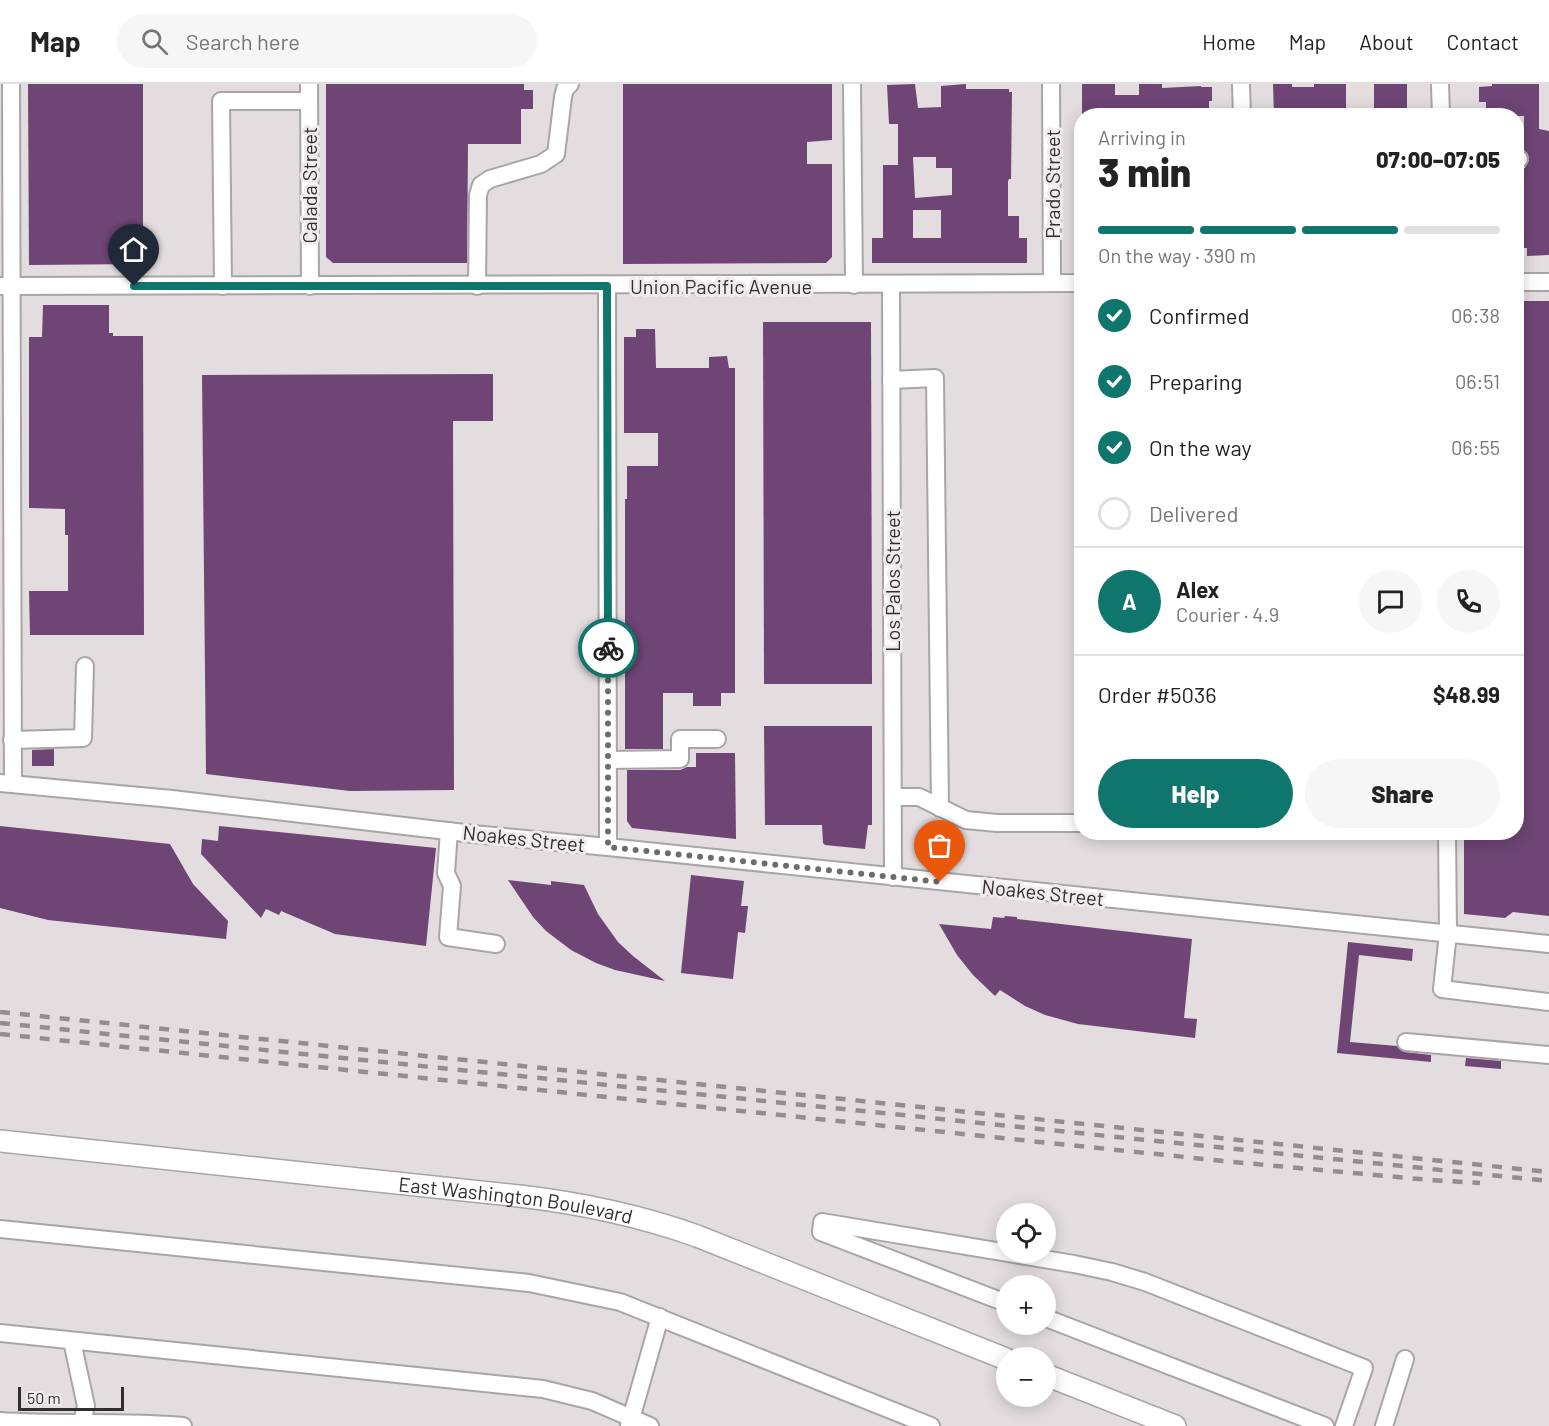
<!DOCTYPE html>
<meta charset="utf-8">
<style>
body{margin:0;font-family:Barlow,sans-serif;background:#f6f6f6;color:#222;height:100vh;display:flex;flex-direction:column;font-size:22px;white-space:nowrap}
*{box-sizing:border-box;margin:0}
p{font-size:20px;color:#767676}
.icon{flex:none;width:33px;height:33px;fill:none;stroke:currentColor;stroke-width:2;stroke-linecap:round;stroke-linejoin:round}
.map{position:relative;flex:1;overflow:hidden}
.panel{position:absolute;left:1074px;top:24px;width:450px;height:732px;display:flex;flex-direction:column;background:#fff;border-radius:24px;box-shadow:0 3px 15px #0003}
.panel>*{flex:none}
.controls{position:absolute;left:996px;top:1119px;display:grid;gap:12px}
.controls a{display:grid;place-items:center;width:60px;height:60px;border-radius:50%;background:#fff;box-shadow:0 3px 15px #0003;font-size:30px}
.scale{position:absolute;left:18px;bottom:15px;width:106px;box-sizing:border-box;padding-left:6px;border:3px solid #302e2f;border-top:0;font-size:16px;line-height:21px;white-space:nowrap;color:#302e2f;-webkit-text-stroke:4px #f1ebed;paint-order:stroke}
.pin{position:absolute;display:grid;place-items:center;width:51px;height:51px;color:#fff;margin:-62px -26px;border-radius:50% 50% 50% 0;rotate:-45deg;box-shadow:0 0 6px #0007}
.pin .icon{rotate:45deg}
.courier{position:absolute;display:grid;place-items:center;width:60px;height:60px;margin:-30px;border:4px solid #0f766e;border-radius:50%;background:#fff;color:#222;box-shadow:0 2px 8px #0007}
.overview em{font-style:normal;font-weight:800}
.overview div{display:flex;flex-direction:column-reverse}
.overview{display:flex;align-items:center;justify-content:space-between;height:102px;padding:0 24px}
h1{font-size:39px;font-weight:800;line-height:45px}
.bar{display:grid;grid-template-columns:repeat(4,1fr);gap:9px 6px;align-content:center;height:72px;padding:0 24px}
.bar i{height:8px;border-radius:4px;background:#e0e0e0}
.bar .selected{background:#0f766e}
.bar p{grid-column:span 4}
.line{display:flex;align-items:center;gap:15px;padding:0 24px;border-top:2px solid #e0e0e0}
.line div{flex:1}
.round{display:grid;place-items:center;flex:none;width:63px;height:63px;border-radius:32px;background:#f6f6f6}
ol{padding:0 24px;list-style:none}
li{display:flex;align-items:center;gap:18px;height:66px}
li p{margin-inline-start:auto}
li .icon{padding:6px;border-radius:50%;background:#0f766e;color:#fff;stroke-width:4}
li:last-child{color:#767676}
li i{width:33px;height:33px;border:3px solid #e0e0e0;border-radius:50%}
.action{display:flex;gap:12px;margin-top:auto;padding:12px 24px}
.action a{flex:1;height:69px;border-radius:36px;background:#0f766e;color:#fff;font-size:24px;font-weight:800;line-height:69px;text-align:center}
.action a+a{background:#f6f6f6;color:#222}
header{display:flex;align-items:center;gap:36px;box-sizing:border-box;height:84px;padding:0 30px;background:#fff;border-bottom:2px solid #e0e0e0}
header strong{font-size:28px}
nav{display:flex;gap:33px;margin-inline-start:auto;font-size:21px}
.search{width:420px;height:54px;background:#f6f6f6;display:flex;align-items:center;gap:15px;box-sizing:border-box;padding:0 21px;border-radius:33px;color:#767676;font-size:22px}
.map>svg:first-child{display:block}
.building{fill:#6e4575;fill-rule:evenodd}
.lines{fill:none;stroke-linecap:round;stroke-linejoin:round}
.minor-casing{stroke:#a9a4a6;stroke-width:20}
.major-casing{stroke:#a9a4a6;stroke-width:24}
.minor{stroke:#fff;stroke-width:16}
.major{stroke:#fff;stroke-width:21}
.rail{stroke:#928e90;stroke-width:4.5;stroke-dasharray:10 10;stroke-linecap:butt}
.done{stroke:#6f6b6d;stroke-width:6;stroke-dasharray:0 10.8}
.route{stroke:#0f766e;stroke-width:8}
.labels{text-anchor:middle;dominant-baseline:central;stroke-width:6;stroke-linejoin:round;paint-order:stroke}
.street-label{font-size:20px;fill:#302e2f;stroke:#f1ebed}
</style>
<header>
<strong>Map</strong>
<div class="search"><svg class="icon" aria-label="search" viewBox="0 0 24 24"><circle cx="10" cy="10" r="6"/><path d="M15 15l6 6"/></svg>Search here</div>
<nav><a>Home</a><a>Map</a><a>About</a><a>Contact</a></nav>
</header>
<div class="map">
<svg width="1549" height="1342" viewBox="0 0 1549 1342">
<rect width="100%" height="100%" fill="#e3dde0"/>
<g class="building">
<polygon points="28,0 143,0 143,180 29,181"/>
<polygon points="326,0 524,0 524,6 533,6 533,25 521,25 521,60 468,60 467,179 333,179 326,173"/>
<polygon points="623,0 832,0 832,56 807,58 807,80 832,80 832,173 826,179 623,180"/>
<path d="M 915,0 L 918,24 L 941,23 L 941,2 L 966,0 L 966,5 L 1009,5 L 1009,8 L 1012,8 L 1011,95 L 1009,95 L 1008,97 L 1008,132 L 1019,132 L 1019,154 L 1027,154 L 1027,179 L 872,179 L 872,154 L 883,154 L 883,81 L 898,81 L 898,40 L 889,40 L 887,1 ZM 913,73 L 936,73 L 936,84 L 952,84 L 952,111 L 915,114 ZM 913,126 L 941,126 L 941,154 L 913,154 Z"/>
<polygon points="1082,0 1115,0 1115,11 1139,11 1139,0 1162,0 1162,4 1201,2 1201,3 1212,3 1212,17 1209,17 1209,32 1082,32"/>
<polygon points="1273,0 1292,0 1292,3 1314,3 1314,0 1346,0 1346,32 1274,32"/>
<rect x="1374" y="0" width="33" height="32"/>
<polygon points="1492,0 1539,0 1539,45 1549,47 1549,171 1527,172 1527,164 1516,164 1516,133 1519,133 1519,111 1516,111 1516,86 1525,84 1529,76 1528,70 1524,66 1524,32 1486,32 1486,18 1479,18 1479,3 1492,2"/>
<polygon points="1516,217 1549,217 1549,832 1513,828 1505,834 1464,830 1464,748 1516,748"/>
<polygon points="43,221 109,221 109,249 113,249 113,252 143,252 144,551 30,551 29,507 68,507 68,451 65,451 65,425 29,424 29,253 42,253"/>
<polygon points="763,238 871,238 872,600 764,600"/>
<polygon points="636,245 655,245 656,284 709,284 709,273 727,272 729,284 735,284 735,609 721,609 721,622 693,622 693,609 663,609 663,665 625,665 625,415 627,415 627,382 658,382 658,349 624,349 624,253 636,253"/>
<polygon points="493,290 493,337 453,337 454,706 350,707 206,690 202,291"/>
<polygon points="764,642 872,642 872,741 868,741 865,765 825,761 823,759 822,741 765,741"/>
<polygon points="54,665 54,682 32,682 32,666"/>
<polygon points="696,669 735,669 736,755 632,744 627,737 627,686 680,686 687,683 696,683"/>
<polygon points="0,742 170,760 193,800 228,837 226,855 48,836 0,824"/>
<polygon points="219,742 436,764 426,862 335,850 281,827 279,831 266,825 261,834 201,770 202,755 218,757"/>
<polygon points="691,791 744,797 741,822 748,822 745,849 738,848 733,895 681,889"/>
<polygon points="508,796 551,801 551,797 584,801 598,830 618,858 633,872 665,897 615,886 596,879 571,866 546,847 533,833"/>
<polygon points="1005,832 1017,833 1017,835 1192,855 1184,934 1197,935 1195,954 1078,940 1045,931 1025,922 1000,906 995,912 973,891 957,871 939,840 991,845 993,833 1004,834"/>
<polygon points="1348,858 1413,865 1412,877 1359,871 1350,958 1397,962 1404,968 1431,971 1431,978 1337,969"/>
<polygon points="1466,974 1501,977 1501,985 1465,982"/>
</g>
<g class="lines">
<g class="minor-casing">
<g id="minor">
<polyline points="11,0 13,700"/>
<polyline points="309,0 310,202"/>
<polyline points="852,0 854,201"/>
<polyline points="1051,0 1052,199"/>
<polyline points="1241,0 1242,32"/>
<polyline points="1440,0 1441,32"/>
<polyline points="1516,75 1519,75"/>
<polyline points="1516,198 1549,198"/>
<polyline points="891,201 893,793"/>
<polyline points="0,202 1082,199"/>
<polyline points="223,202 221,17 309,17"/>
<polyline points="477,202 478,111 481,101 490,95 541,80 556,70 563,13 565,5 570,0"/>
<polyline points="607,202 608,763"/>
<polyline points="891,296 935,294 940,724"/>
<polyline points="12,656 83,654 85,582"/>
<polyline points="608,676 680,675 680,655 717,655"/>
<polyline points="0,699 172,715 473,750 608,763 1549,860"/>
<polyline points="893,713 919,713 966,736 997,739 1082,739"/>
<polyline points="449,747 446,789 452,802 448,853 496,860"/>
<polyline points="1447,748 1448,849 1442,905 1549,918"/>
<polyline points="1406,958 1549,971"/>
<polyline points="0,1145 529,1199 620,1218 931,1342"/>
<polyline points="1006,1219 821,1148 822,1138 1074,1180 1112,1188 1145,1198 1364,1284 1344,1342"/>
<polyline points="1046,1234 1325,1342"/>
<polyline points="0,1249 543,1305 592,1317 650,1342"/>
<polyline points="72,1257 86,1322 81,1342"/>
<path d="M 0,1337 C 61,1341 122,1337 183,1342"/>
<polyline points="629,1342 660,1233"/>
<polyline points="1384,1342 1405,1275"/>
</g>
</g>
<g class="major-casing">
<g id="major">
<path id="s1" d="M 0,1057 L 519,1112 C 580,1119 638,1131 697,1152 L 1006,1275"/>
<polyline points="1046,1291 1175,1342"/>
</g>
</g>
<use href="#minor" class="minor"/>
<use href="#major" class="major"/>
<g class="rail">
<polyline points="0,928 1549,1088"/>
<polyline points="0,939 1549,1097"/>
<polyline points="0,950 1233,1078 1430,1096 1480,1099"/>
</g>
</g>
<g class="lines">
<polyline class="done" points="608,564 608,763 940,798"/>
<polyline class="route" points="134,202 607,202 608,564"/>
</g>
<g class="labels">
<g class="street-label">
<text transform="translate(1052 100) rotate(-90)">Prado Street</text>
<text transform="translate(309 101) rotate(-90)">Calada Street</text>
<text x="721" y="202">Union Pacific Avenue</text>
<text transform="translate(892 497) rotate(-90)">Los Palos Street</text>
<text transform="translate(524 754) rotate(6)">Noakes Street</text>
<text transform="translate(1043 808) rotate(6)">Noakes Street</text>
<text stroke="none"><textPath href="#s1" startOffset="519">East Washington Boulevard</textPath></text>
</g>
</g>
</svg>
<div class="controls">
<a><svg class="icon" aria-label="locate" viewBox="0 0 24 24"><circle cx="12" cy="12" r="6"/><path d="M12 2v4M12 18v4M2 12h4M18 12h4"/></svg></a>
<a>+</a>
<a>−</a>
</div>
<div class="scale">50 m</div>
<div class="pin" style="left:940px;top:798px;background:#ea580c"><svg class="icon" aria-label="bag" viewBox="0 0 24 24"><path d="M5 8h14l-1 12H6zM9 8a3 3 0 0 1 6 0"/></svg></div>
<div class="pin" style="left:134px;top:202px;background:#1f2937"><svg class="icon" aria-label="home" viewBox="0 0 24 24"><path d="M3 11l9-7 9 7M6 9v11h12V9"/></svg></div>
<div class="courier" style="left:608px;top:564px"><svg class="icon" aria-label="bike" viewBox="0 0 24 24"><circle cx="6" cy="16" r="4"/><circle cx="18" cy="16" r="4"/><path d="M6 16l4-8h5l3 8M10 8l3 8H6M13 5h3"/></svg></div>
<section class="panel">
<div class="overview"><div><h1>3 min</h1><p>Arriving in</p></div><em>07:00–07:05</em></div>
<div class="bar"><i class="selected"></i><i class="selected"></i><i class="selected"></i><i></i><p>On the way · 390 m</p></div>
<ol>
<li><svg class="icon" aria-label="check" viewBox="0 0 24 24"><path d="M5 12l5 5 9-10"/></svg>Confirmed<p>06:38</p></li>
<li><svg class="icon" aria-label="check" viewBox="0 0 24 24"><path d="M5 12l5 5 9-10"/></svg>Preparing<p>06:51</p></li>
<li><svg class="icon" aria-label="check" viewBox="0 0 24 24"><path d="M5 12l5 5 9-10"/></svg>On the way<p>06:55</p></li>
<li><i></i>Delivered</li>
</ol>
<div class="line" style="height:108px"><b class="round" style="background:#0f766e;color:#fff">A</b><div><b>Alex</b><p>Courier · 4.9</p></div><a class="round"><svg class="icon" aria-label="chat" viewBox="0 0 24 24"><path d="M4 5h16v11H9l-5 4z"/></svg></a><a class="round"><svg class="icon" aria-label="phone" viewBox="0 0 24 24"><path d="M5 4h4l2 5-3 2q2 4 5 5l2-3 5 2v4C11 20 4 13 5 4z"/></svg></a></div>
<div class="line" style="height:78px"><div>Order #5036</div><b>$48.99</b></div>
<div class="action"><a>Help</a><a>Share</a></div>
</section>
</div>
